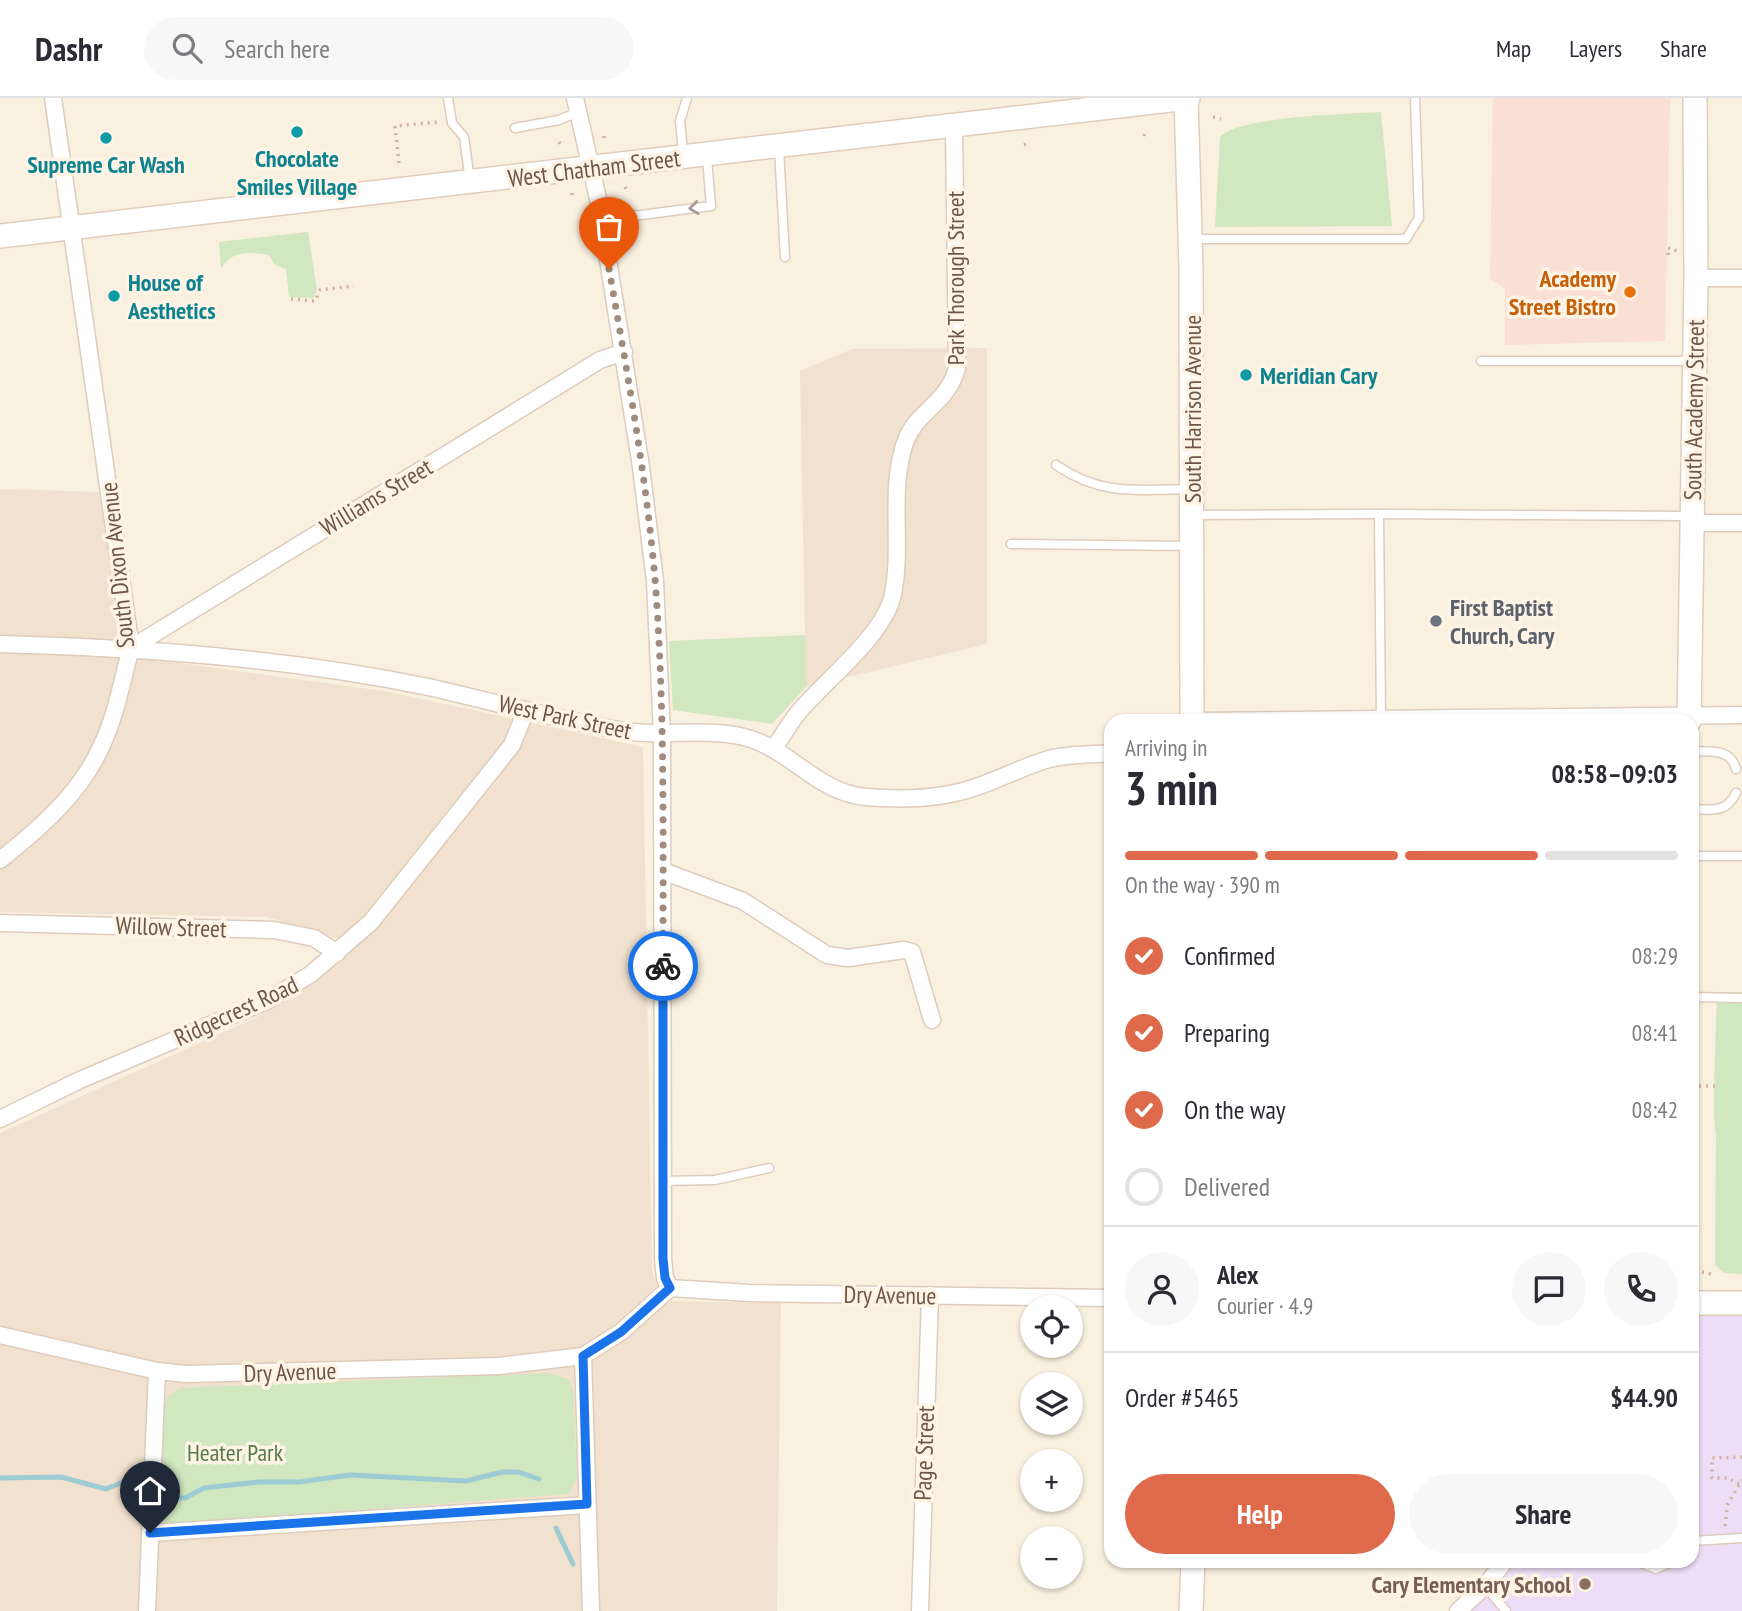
<!DOCTYPE html>
<meta charset="utf-8">
<style>
body{margin:0;font-family:"PT Sans Narrow",sans-serif;background:#f7f7f7;color:#2b2b33;height:100vh;display:flex;flex-direction:column;font-size:26px;white-space:nowrap}
*{box-sizing:border-box;margin:0}
p{font-size:23px;color:#7c7c81}
.icon{flex:none;width:38px;height:38px;fill:none;stroke:currentColor;stroke-width:2;stroke-linecap:round;stroke-linejoin:round}
.map{position:relative;flex:1;overflow:hidden}
.side{position:absolute;left:1104px;top:616px;width:595px;height:854px;display:flex;flex-direction:column;background:#fff;border-radius:21px;box-shadow:0 2px 5px #0004}
.side>*{flex:none}
.controls{position:absolute;left:1020px;top:1197px;display:grid;gap:14px}
.controls a{display:grid;place-items:center;width:63px;height:63px;border-radius:50%;background:#fff;box-shadow:0 2px 5px #0004;font-size:35px}
.pin{position:absolute;display:grid;place-items:center;width:60px;height:60px;color:#fff;margin:-72px -30px;border-radius:50% 50% 50% 0;rotate:-45deg;box-shadow:0 0 7px #0007}
.pin .icon{rotate:45deg}
.courier{position:absolute;display:grid;place-items:center;width:70px;height:70px;margin:-35px;border:5px solid #1a73e8;border-radius:50%;background:#fff;color:#222;box-shadow:0 2px 9px #0007}
.summary em{font-style:normal;font-weight:700}
.summary div{display:flex;flex-direction:column-reverse}
.summary{display:flex;align-items:center;justify-content:space-between;height:119px;padding:0 21px}
h1{font-size:46px;font-weight:700;line-height:52px}
.bar{display:grid;grid-template-columns:repeat(4,1fr);gap:10px 7px;align-content:center;height:84px;padding:0 21px}
.bar i{height:9px;border-radius:5px;background:#e1e1e2}
.bar .selected{background:#df6a4b}
.bar p{grid-column:span 4}
.line{display:flex;align-items:center;gap:18px;padding:0 21px;border-top:2px solid #e1e1e2}
.line div{flex:1}
.round{display:grid;place-items:center;flex:none;width:74px;height:74px;border-radius:37px;background:#f7f7f7}
ol{padding:0 21px;list-style:none}
li{display:flex;align-items:center;gap:21px;height:77px}
li p{margin-inline-start:auto}
li .icon{padding:7px;border-radius:50%;background:#df6a4b;color:#fff;stroke-width:4}
li:last-child{color:#7c7c81}
li i{width:38px;height:38px;border:4px solid #e1e1e2;border-radius:50%}
.cta{display:flex;gap:14px;margin-top:auto;padding:14px 21px}
.cta a{flex:1;height:80px;border-radius:42px;background:#df6a4b;color:#fff;font-size:28px;font-weight:700;line-height:80px;text-align:center}
.cta a+a{background:#f7f7f7;color:#2b2b33}
header{display:flex;align-items:center;gap:42px;box-sizing:border-box;height:98px;padding:0 35px;background:#fff;border-bottom:2px solid #e1e1e2}
header strong{font-size:33px}
nav{display:flex;gap:38px;margin-inline-start:auto;font-size:24px}
.search{width:490px;height:63px;background:#f7f7f7;display:flex;align-items:center;gap:18px;box-sizing:border-box;padding:0 24px;border-radius:38px;color:#7c7c81;font-size:26px}
.map>svg:first-child{display:block}
.residential{fill:#f1e1cf}
.commercial{fill:#fadfd4}
.education{fill:#edddf6}
.green{fill:#d0e7c0}
.lines{fill:none;stroke-linecap:round;stroke-linejoin:round}
.stream{stroke:#9dccd3;stroke-width:5}
.lane-casing{stroke:#deccbd;stroke-width:11}
.street-casing{stroke:#deccbd;stroke-width:19}
.secondary-casing{stroke:#e2cdbb;stroke-width:26}
.path{stroke:#d2b19d;stroke-width:3.5;stroke-dasharray:2 5;stroke-linecap:butt}
.lane{stroke:#fff;stroke-width:8}
.street{stroke:#fff;stroke-width:16}
.secondary{stroke:#fff;stroke-width:23}
.oneway{stroke:#a99a92}
.done{stroke:#a08c7e;stroke-width:7;stroke-dasharray:0 12.6}
.route{stroke:#1a73e8;stroke-width:9}
.culture-dot{fill:#0f9aa8;stroke:#fef4e6;stroke-width:2.5}
.food-dot{fill:#e8710a;stroke:#fef4e6;stroke-width:2.5}
.worship-dot{fill:#6b7280;stroke:#fef4e6;stroke-width:2.5}
.education-dot{fill:#8d6e63;stroke:#fef4e6;stroke-width:2.5}
.labels{text-anchor:middle;dominant-baseline:central;stroke-width:7;stroke-linejoin:round;paint-order:stroke}
.culture-label{font-size:24px;font-weight:bold;fill:#0d838f;stroke:#fef4e6}
.street-label{font-size:24px;fill:#6f5649;stroke:#fef4e6}
.food-label{font-size:24px;font-weight:bold;fill:#c56008;stroke:#fef4e6;text-anchor:end}
.worship-label{font-size:24px;font-weight:bold;fill:#5b616d;stroke:#fef4e6;text-anchor:start}
.park-label{font-size:24px;fill:#557a45;stroke:#fef4e6}
.education-label{font-size:24px;font-weight:bold;fill:#785e54;stroke:#fef4e6;text-anchor:end}
</style>
<header>
<strong>Dashr</strong>
<div class="search"><svg class="icon" aria-label="search" viewBox="0 0 24 24"><circle cx="10" cy="10" r="6"/><path d="M15 15l6 6"/></svg>Search here</div>
<nav><a>Map</a><a>Layers</a><a>Share</a></nav>
</header>
<div class="map">
<svg width="1742" height="1513" viewBox="0 0 1742 1513">
<rect width="100%" height="100%" fill="#faf0e0"/>
<g class="residential">
<polygon points="987,250 987,546 806,589 800,273 852,251"/>
<polygon points="0,391 100,394 119,522 120,557 384,593 643,649 652,1174 665,1203 781,1205 777,1513 0,1513 0,1035 257,919 301,894 332,870 355,846 267,819 0,814"/>
</g>
<polygon class="commercial" points="1493,0 1670,0 1665,243 1505,247 1505,191 1490,180"/>
<polygon class="education" points="1692,1205 1742,1205 1742,1513 1458,1513 1505,1463 1692,1463"/>
<g class="green">
<path d="M 1381,14 L 1392,128 L 1215,129 L 1220,39 C 1239,18 1349,16 1381,14 Z"/>
<path d="M 308,134 L 317,192 L 313,200 L 289,199 L 286,171 L 274,166 L 269,157 C 251,154 231,152 221,171 L 219,144 Z"/>
<polygon points="805,537 806,589 772,626 673,612 669,543"/>
<path d="M 1717,894 L 1742,894 L 1742,1176 L 1724,1175 L 1715,1167 L 1716,1035 C 1711,1027 1717,912 1717,894 Z"/>
<polygon points="549,1275 568,1281 573,1291 577,1380 569,1396 176,1426 167,1425 161,1419 164,1312 167,1299 180,1290"/>
</g>
<g class="lines">
<g class="stream">
<polyline points="0,1380 61,1379 106,1391 133,1380"/>
<polyline points="169,1400 185,1400 204,1390 259,1384 299,1384 350,1377 466,1383 502,1374 518,1374 539,1381"/>
<polyline points="556,1430 573,1466"/>
</g>
<g class="lane-casing">
<g id="lane">
<polyline points="448,0 452,25 464,39 470,83"/>
<polyline points="515,30 559,22 578,14"/>
<polyline points="779,51 785,159"/>
<polyline points="683,55 680,23 687,0"/>
<polyline points="602,122 711,108 707,60"/>
<polyline points="1193,141 1406,141 1419,120 1415,0"/>
<polyline points="1481,263 1692,263"/>
<path d="M 1056,367 C 1101,398 1137,392 1189,391"/>
<polyline points="1193,417 1379,416"/>
<polyline points="1011,446 1189,448"/>
<polyline points="1381,621 1379,416 1689,418"/>
<path d="M 1692,653 C 1710,654 1731,650 1736,671"/>
<path d="M 1692,711 C 1711,712 1727,715 1736,695"/>
<polyline points="1692,758 1742,758"/>
<polyline points="1692,899 1742,900"/>
<polyline points="663,1083 715,1082 769,1070"/>
<polyline points="1692,1443 1742,1440"/>
<polyline points="1637,1463 1656,1471 1673,1463"/>
<polyline points="1485,1488 1506,1513"/>
</g>
</g>
<g class="street-casing">
<g id="street">
<polyline points="575,0 599,105 641,369 655,483 662,635 663,1161 665,1180 670,1190"/>
<polyline points="1696,180 1742,180"/>
<polyline points="1692,425 1742,425"/>
<path d="M 0,546 C 143,550 288,560 428,589 C 491,603 554,621 618,632 C 660,640 702,629 744,639 C 790,650 817,695 866,699 C 902,702 944,701 979,688 C 1002,680 1025,668 1049,661 C 1069,656 1091,657 1111,655"/>
<polyline points="131,550 600,262 624,254"/>
<polyline points="1192,623 1742,617"/>
<path d="M 774,650 C 782,639 789,626 798,615 C 825,582 885,537 893,496 C 903,446 888,390 906,342 C 917,313 948,305 957,270 L 954,27"/>
<path d="M 0,762 C 39,731 80,696 101,649 C 116,618 122,583 131,550 L 53,0"/>
<polyline points="663,773 743,803 827,857 848,860 904,852 912,854 932,922"/>
<polyline points="0,825 274,832 314,840 337,855"/>
<polyline points="0,1021 80,982 269,902 311,876 371,824 512,647 526,612"/>
<polyline points="670,1190 749,1195 1111,1200"/>
<polyline points="0,1237 157,1273 186,1276 499,1268 583,1258 621,1234 670,1190"/>
<polyline points="583,1258 591,1513"/>
<polyline points="150,1435 587,1407"/>
<polyline points="147,1513 157,1273"/>
<polyline points="920,1513 930,1197"/>
<polyline points="1458,1513 1485,1488 1505,1463"/>
</g>
</g>
<g class="secondary-casing">
<g id="secondary">
<polyline points="1186,0 1191,170 1192,623"/>
<polyline points="0,138 1188,0"/>
<polyline points="1689,623 1696,180 1695,0"/>
<polyline points="1692,1205 1742,1205"/>
<polyline points="1191,1513 1193,1463"/>
</g>
</g>
<g class="path">
<polyline points="1213,19 1221,21"/>
<polyline points="604,38 604,42"/>
<polyline points="1144,38 1146,32"/>
<polyline points="559,44 563,49"/>
<polyline points="1024,47 1026,46"/>
<polyline points="399,65 395,28 439,24"/>
<polyline points="625,89 627,93"/>
<polyline points="572,95 572,102"/>
<polyline points="1668,157 1668,150 1677,153"/>
<polyline points="291,201 315,203 320,192 354,188"/>
<polyline points="1699,988 1716,988"/>
<polyline points="1702,1174 1711,1176"/>
<polyline points="1739,1386 1728,1380 1712,1380 1712,1360 1742,1359"/>
<polyline points="1725,1428 1728,1406 1742,1382"/>
</g>
<use href="#lane" class="lane"/>
<use href="#street" class="street"/>
<use href="#secondary" class="secondary"/>
</g>
<defs><path id="oneway-chevron" d="M-2-3.5L2.5 0L-2 3.5" fill="none" stroke-width="1.6" stroke-linecap="round" stroke-linejoin="round" transform="scale(1.75)"/></defs>
<use class="oneway" href="#oneway-chevron" transform="translate(694 110) rotate(173)"/>
<g class="lines">
<path class="done" d="M 609,171 C 627,273 646,377 655,481 C 665,609 663,739 663,868"/>
<polyline class="route" points="150,1435 587,1406 583,1258 621,1234 670,1190 665,1180 663,1161 663,868"/>
</g>
<g class="culture-dot">
<circle cx="297" cy="34" r="7"/>
<circle cx="106" cy="40" r="7"/>
<circle cx="114" cy="198" r="7"/>
<circle cx="1246" cy="277" r="7"/>
</g>
<circle class="food-dot" cx="1630" cy="194" r="7"/>
<circle class="worship-dot" cx="1436" cy="523" r="7"/>
<circle class="education-dot" cx="1585" cy="1486" r="7"/>
<g class="labels">
<g class="culture-label">
<text x="297" y="60">Chocolate<tspan x="297" dy="28">Smiles Village</tspan></text>
<text x="106" y="66">Supreme Car Wash</text>
<text x="128" y="184" text-anchor="start">House of<tspan x="128" dy="28">Aesthetics</tspan></text>
<text x="1260" y="277" text-anchor="start">Meridian Cary</text>
</g>
<g class="street-label">
<text transform="translate(594 70) rotate(-7)">West Chatham Street</text>
<text transform="translate(955 180) rotate(-90)">Park Thorough Street</text>
<text transform="translate(1192 311) rotate(-90)">South Harrison Avenue</text>
<text transform="translate(1694 312) rotate(-89)">South Academy Street</text>
<text transform="translate(376 399) rotate(-31)">Williams Street</text>
<text transform="translate(117 467) rotate(-96)">South Dixon Avenue</text>
<text transform="translate(565 619) rotate(12)">West Park Street</text>
<text transform="translate(171 829) rotate(2)">Willow Street</text>
<text transform="translate(236 913) rotate(-25)">Ridgecrest Road</text>
<text transform="translate(890 1197) rotate(1)">Dry Avenue</text>
<text transform="translate(290 1274) rotate(-2)">Dry Avenue</text>
<text transform="translate(924 1355) rotate(-88)">Page Street</text>
</g>
<g class="food-label">
<text x="1616" y="180">Academy<tspan x="1616" dy="28">Street Bistro</tspan></text>
</g>
<g class="worship-label">
<text x="1450" y="509">First Baptist<tspan x="1450" dy="28">Church, Cary</tspan></text>
</g>
<g class="park-label">
<text x="235" y="1354">Heater Park</text>
</g>
<g class="education-label">
<text x="1571" y="1486">Cary Elementary School</text>
</g>
</g>
</svg>
<div class="controls">
<a><svg class="icon" aria-label="locate" viewBox="0 0 24 24"><circle cx="12" cy="12" r="6"/><path d="M12 2v4M12 18v4M2 12h4M18 12h4"/></svg></a>
<a><svg class="icon" aria-label="layers" viewBox="0 0 24 24"><path d="M12 4l9 5-9 5-9-5zM3 14l9 5 9-5"/></svg></a>
<a>+</a>
<a>−</a>
</div>
<div class="pin" style="left:609px;top:171px;background:#ea580c"><svg class="icon" aria-label="bag" viewBox="0 0 24 24"><path d="M5 8h14l-1 12H6zM9 8a3 3 0 0 1 6 0"/></svg></div>
<div class="pin" style="left:150px;top:1435px;background:#1f2937"><svg class="icon" aria-label="home" viewBox="0 0 24 24"><path d="M3 11l9-7 9 7M6 9v11h12V9"/></svg></div>
<div class="courier" style="left:663px;top:868px"><svg class="icon" aria-label="bike" viewBox="0 0 24 24"><circle cx="6" cy="16" r="4"/><circle cx="18" cy="16" r="4"/><path d="M6 16l4-8h5l3 8M10 8l3 8H6M13 5h3"/></svg></div>
<section class="side">
<div class="summary"><div><h1>3 min</h1><p>Arriving in</p></div><em>08:58–09:03</em></div>
<div class="bar"><i class="selected"></i><i class="selected"></i><i class="selected"></i><i></i><p>On the way · 390 m</p></div>
<ol>
<li><svg class="icon" aria-label="check" viewBox="0 0 24 24"><path d="M5 12l5 5 9-10"/></svg>Confirmed<p>08:29</p></li>
<li><svg class="icon" aria-label="check" viewBox="0 0 24 24"><path d="M5 12l5 5 9-10"/></svg>Preparing<p>08:41</p></li>
<li><svg class="icon" aria-label="check" viewBox="0 0 24 24"><path d="M5 12l5 5 9-10"/></svg>On the way<p>08:42</p></li>
<li><i></i>Delivered</li>
</ol>
<div class="line" style="height:126px"><a class="round"><svg class="icon" aria-label="person" viewBox="0 0 24 24"><circle cx="12" cy="8" r="4"/><path d="M4 21q1-7 8-7t8 7"/></svg></a><div><b>Alex</b><p>Courier · 4.9</p></div><a class="round"><svg class="icon" aria-label="chat" viewBox="0 0 24 24"><path d="M4 5h16v11H9l-5 4z"/></svg></a><a class="round"><svg class="icon" aria-label="phone" viewBox="0 0 24 24"><path d="M5 4h4l2 5-3 2q2 4 5 5l2-3 5 2v4C11 20 4 13 5 4z"/></svg></a></div>
<div class="line" style="height:91px"><div>Order #5465</div><b>$44.90</b></div>
<div class="cta"><a>Help</a><a>Share</a></div>
</section>
</div>
